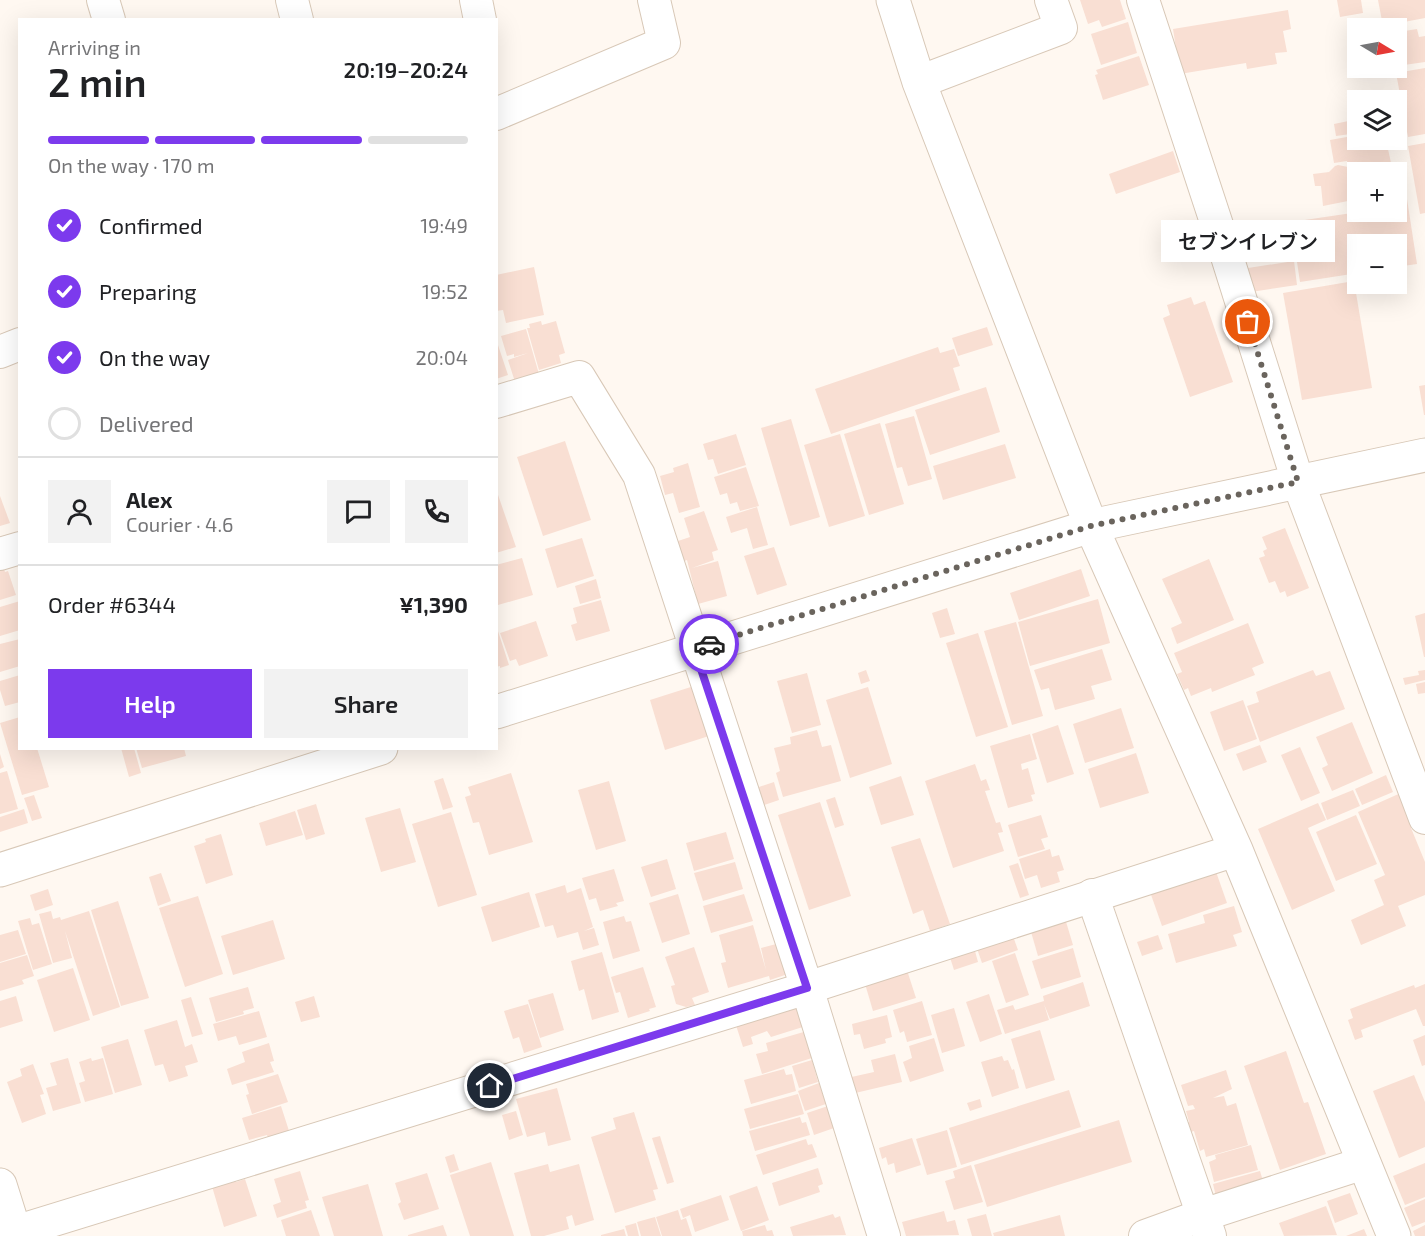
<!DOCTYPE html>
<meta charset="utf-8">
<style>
body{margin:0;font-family:"Exo 2","Noto Sans JP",sans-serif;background:#f2f2f2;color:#202124;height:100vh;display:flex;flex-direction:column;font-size:22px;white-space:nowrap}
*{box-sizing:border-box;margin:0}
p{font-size:20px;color:#757577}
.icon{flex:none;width:33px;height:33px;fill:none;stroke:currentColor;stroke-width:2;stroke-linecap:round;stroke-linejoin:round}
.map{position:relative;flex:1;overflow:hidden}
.panel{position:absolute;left:18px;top:18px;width:480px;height:732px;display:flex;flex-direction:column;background:#fff;border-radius:0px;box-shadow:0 6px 24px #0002}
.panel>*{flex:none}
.needle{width:39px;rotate:100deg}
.buttons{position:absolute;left:1347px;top:18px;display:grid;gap:12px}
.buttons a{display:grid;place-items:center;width:60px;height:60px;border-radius:0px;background:#fff;box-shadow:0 6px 24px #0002;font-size:30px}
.pin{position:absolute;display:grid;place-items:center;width:51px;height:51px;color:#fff;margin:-26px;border:3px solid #fff;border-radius:50%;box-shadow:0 2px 6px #0007}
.courier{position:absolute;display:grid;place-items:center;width:60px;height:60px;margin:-30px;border:4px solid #7c3aed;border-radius:50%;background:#fff;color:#222;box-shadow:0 2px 8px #0007}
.bubble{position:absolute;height:42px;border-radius:0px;background:#fff;box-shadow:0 6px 24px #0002;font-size:20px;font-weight:600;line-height:42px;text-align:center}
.headline em{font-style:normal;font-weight:600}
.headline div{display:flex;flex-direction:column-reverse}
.headline{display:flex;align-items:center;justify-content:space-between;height:102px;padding:0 30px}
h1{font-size:39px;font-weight:600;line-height:45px}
.bar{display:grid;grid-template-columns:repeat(4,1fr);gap:9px 6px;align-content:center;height:72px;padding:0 30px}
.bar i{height:8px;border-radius:4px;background:#e0e0e0}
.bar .active{background:#7c3aed}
.bar p{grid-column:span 4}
.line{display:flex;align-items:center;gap:15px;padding:0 30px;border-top:2px solid #e0e0e0}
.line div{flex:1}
.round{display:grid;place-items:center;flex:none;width:63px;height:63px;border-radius:0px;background:#f2f2f2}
ol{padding:0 30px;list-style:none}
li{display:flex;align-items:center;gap:18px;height:66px}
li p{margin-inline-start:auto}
li .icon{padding:6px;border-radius:50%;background:#7c3aed;color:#fff;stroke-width:4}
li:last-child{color:#757577}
li i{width:33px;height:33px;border:3px solid #e0e0e0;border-radius:50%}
.primary-button{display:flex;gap:12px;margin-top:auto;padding:12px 30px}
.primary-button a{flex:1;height:69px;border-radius:0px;background:#7c3aed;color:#fff;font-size:24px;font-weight:600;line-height:69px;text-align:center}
.primary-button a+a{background:#f2f2f2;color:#202124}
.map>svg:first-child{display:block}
.building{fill:#f9dfd3}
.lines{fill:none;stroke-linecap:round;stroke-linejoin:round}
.street-casing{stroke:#d8c8b7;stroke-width:34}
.secondary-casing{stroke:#d8c8b7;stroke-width:35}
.street{stroke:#fff;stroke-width:32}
.secondary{stroke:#fff;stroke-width:33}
.done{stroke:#6a645d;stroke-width:6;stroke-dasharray:0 10.8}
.route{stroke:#7c3aed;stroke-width:8}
</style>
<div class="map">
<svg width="1425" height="1236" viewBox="0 0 1425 1236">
<rect width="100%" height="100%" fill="#fff8f1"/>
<g class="building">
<polygon points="1080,0 1120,0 1126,19 1102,27 1099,20 1088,24"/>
<polygon points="1337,0 1361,0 1363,13 1340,17"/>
<polygon points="1378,0 1425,0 1425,18 1383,26"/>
<polygon points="1288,10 1291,29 1283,31 1287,52 1275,53 1277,64 1247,69 1246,63 1180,74 1173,29"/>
<polygon points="1128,22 1137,53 1101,65 1091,34"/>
<polygon points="1417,29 1419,37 1425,36 1425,62 1397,66 1396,51 1401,50 1398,32"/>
<polygon points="1139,56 1149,85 1103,100 1095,75 1098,74 1096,70"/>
<polygon points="1425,68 1425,134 1408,137 1396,73"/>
<polygon points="1358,119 1358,133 1336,136 1334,124"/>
<polygon points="1358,135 1358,140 1386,140 1393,172 1358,172 1358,199 1323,206 1321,186 1315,186 1313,174 1329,172 1335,166 1338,165 1348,167 1347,161 1334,163 1330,140"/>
<polygon points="1425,143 1425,213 1420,214 1408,146"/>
<polygon points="1173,151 1180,172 1116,194 1109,174"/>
<polygon points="1407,199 1417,264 1396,267 1396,244 1358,244 1358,273 1300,282 1291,222 1352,213 1352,208 1358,207 1358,212 1396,212 1396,201"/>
<polygon points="1294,261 1297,285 1251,292 1248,268"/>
<polygon points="534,267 544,315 506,323 503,310 496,311 496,275"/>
<polygon points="1354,281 1372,388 1302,400 1283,293"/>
<polygon points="1191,297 1194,305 1205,301 1233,382 1190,397 1163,318 1170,315 1167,305"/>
<polygon points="541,321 542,325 556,321 565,353 559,355 561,363 539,370 527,328 530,328 529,324"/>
<polygon points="987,327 993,345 958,356 952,338"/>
<polygon points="526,329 539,374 515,382 508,360 528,353 514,357 514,354 507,356 501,336"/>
<polygon points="496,339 508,375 496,379"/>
<polygon points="938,347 940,353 954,349 960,366 953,368 960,390 831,434 815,389"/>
<polygon points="1425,385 1425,415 1424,415 1419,386"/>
<polygon points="986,387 1000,432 930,455 915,410"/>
<polygon points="914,416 932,479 908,486 902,467 897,468 885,424"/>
<polygon points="791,419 820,517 790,526 761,428"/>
<polygon points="880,423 904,504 869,515 844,434"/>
<polygon points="736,434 746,465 718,474 713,459 708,460 703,444"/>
<polygon points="840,434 865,516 829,527 804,445"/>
<polygon points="565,441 591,520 543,536 517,457"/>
<polygon points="1005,444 1016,478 943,500 933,466"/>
<polygon points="688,463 700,507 679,513 673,493 665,495 660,476 674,472 673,468"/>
<polygon points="746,467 759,506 740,511 737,502 730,504 727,493 720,495 714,477"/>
<polygon points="496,489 516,547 496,553"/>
<polygon points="0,496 10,523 0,526"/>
<polygon points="757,507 768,545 753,549 747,528 731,533 726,517"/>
<polygon points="704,511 718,550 712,552 714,560 692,568 718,561 727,596 698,604 687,560 682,562 675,542 690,537 684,518"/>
<polygon points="1285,528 1309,588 1287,597 1285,591 1280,593 1275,581 1269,583 1259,558 1265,556 1263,551 1267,549 1262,537"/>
<polygon points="582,538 594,576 557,588 545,549"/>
<polygon points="774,547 787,585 757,595 744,556"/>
<polygon points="522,558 533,595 498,605 496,565"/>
<polygon points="1209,559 1234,620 1177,644 1171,628 1182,623 1162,579"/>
<polygon points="4,569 5,572 8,571 16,595 0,600 0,570"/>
<polygon points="1081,569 1090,596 1019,620 1010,593"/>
<polygon points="596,579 601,598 580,604 575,586"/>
<polygon points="1098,599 1110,643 1030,666 1018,622"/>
<polygon points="601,600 610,631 576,641 571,625 577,623 573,608"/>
<polygon points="20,601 20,630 0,636 0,607"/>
<polygon points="947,608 955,634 940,638 932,613"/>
<polygon points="1425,613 1425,657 1424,657 1415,616"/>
<polygon points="536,621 548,656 519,666 516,659 510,661 500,633"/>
<polygon points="1016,622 1043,716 1012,725 984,631"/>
<polygon points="1248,623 1264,663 1252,668 1255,675 1212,692 1211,688 1191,696 1188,688 1184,690 1177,674 1182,672 1174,653"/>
<polygon points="497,628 509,665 500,668 500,666 496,667"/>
<polygon points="978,633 1008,727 976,737 946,643"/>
<polygon points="20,639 20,666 0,672 0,644"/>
<polygon points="1102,649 1112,680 1091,686 1095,699 1055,710 1049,688 1041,690 1034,670"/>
<polygon points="866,670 870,681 861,684 858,673"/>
<polygon points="1313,670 1316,676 1330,671 1345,709 1260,742 1247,706 1259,702 1256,692"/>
<polygon points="1425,670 1425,680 1405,685 1403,678 1419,675 1418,671"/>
<polygon points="807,673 821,725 792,733 777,681"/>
<polygon points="20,675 20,702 5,706 0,690 0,681"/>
<polygon points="1425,682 1425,693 1418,694 1416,684"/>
<polygon points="694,686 709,736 665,750 650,700"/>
<polygon points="868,687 892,764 850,778 826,700"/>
<polygon points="1243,700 1257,739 1224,751 1210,712"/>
<polygon points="1121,708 1134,748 1085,763 1073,724"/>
<polygon points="20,717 20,748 37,748 49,787 22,795 0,723"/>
<polygon points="1352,722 1373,773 1332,791 1322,768 1328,765 1316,737"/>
<polygon points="1058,725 1074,774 1047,783 1032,734"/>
<polygon points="817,730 822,747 831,745 841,781 783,797 776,773 780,771 774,748 791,744 790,737"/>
<polygon points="1030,734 1037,759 1021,764 1022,770 1028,768 1035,794 1031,795 1033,801 1008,808 990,746"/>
<polygon points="1260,745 1267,762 1243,771 1236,754"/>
<polygon points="1300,747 1320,793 1301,801 1281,755"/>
<polygon points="121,748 134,748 141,773 129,777"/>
<polygon points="136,748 184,748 186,756 142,768"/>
<polygon points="1136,753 1149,793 1100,808 1088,769"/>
<polygon points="0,754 4,767 0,769"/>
<polygon points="975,764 981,781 986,779 990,790 985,791 996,823 1000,822 1003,832 998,833 1004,851 953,868 925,781"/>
<polygon points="7,771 18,809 0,814 0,773"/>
<polygon points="511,773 533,842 489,855 479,822 473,823 465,797 471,795 468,787"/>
<polygon points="1386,775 1393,792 1362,805 1355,789"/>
<polygon points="901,776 914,815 881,825 869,787"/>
<polygon points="443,778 453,807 443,810 434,781"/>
<polygon points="609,781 626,841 596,850 578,790"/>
<polygon points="774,782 779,800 758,807 753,789"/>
<polygon points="1353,790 1360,806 1327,820 1321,803"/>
<polygon points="1403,792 1417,825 1411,828 1425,862 1425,895 1398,906 1406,926 1361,945 1351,920 1384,905 1374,880 1385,875 1358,812"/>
<polygon points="34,795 42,818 32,821 24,798"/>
<polygon points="835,797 844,825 835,828 826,800"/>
<polygon points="820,802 851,896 809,910 778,815"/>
<polygon points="1318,803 1326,820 1308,828 1335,891 1292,910 1258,829"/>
<polygon points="316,804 325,834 306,840 297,810"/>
<polygon points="400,808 416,862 381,872 365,818"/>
<polygon points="24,809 28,823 0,832 0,817"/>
<polygon points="295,811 303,835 266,846 259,823"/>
<polygon points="451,812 477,895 438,907 412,824"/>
<polygon points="1041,815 1048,837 1041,839 1045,849 1018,857 1008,825"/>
<polygon points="1356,815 1377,864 1336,881 1316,832"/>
<polygon points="726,832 734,859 694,871 686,843"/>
<polygon points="221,834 233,875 206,884 194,846 206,842 205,839"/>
<polygon points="920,838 950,924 930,931 923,910 913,914 891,847"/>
<polygon points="1050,849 1052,857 1059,855 1064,870 1057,872 1060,882 1041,888 1037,875 1025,879 1019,859"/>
<polygon points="667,859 676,889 651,897 641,867"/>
<polygon points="735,862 743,889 703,901 694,873"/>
<polygon points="1018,863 1029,895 1020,898 1009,866"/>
<polygon points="1214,866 1227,903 1162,926 1149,889"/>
<polygon points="614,869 624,901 616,903 618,906 600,911 596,898 589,900 582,878"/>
<polygon points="161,873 171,901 158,906 149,877"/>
<polygon points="565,885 567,893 581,888 593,927 584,931 594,928 599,945 583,950 578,932 557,938 553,925 545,927 535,894"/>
<polygon points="48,889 53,905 35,911 30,895"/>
<polygon points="529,892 540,927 492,942 481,907"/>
<polygon points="678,894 690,934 662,943 649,903"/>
<polygon points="744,894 753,921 711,933 703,906"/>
<polygon points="198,896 223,974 185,987 159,908"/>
<polygon points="118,901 149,998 121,1006 91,910"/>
<polygon points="1234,906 1242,932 1233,935 1237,946 1176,963 1168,934 1205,923 1203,915"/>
<polygon points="51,911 53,919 60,917 61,920 89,911 120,1007 93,1016 65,931 72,958 53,963 39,914"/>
<polygon points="1064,915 1073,945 1038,956 1029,925"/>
<polygon points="624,916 626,922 631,921 640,951 613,959 603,922"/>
<polygon points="30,918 32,925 39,923 52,964 33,970 18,921"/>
<polygon points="273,920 285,959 233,975 221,936"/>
<polygon points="753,925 766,970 761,948 780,943 787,968 785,975 770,980 769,976 728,988 721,963 726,962 719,935"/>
<polygon points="1010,928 1018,950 982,963 974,940"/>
<polygon points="18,930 26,954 0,962 0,935"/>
<polygon points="1158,935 1163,949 1142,956 1137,942"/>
<polygon points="972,940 978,962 954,970 947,948"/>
<polygon points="694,947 709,992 692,998 695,1005 686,1007 676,1004 671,986 675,985 665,957"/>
<polygon points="1073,948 1081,977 1041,989 1032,961"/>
<polygon points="602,952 619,1012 592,1020 584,989 579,991 571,961"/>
<polygon points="1015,953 1029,995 1006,1003 992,961"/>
<polygon points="27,955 34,976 22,980 24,984 0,991 0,963"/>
<polygon points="905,964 916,998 873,1011 863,977"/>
<polygon points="643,967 656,1007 649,1009 650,1011 628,1018 620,992 616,993 611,977"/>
<polygon points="73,968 90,1020 54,1032 37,980"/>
<polygon points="1083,982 1090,1006 1050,1019 1044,1004 1049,1020 1005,1034 997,1010 1013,1005 1015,1010 1044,1001 1043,996"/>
<polygon points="1425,984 1425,1026 1423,1026 1416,1009 1361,1030 1363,1037 1355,1040 1348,1020 1353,1018 1350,1009 1414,985 1415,988"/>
<polygon points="248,987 254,1008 243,1011 244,1014 216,1022 209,998"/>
<polygon points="553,993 564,1030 540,1038 528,1000"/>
<polygon points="989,994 1002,1034 980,1042 966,1002"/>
<polygon points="16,996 23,1021 0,1028 0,1001"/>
<polygon points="314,996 320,1017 301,1022 295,1002"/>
<polygon points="191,997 203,1034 192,1037 181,1000"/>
<polygon points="922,1001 932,1035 907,1042 904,1031 900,1033 893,1010"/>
<polygon points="528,1004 542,1047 524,1053 519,1037 513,1039 504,1011"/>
<polygon points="800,1006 806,1026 771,1037 767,1031 751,1037 753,1044 743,1047 733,1016"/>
<polygon points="954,1008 965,1046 942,1053 931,1015"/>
<polygon points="259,1011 267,1037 239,1045 236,1036 218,1041 213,1024"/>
<polygon points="887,1015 892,1037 885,1039 886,1043 864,1049 860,1034 854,1035 852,1024"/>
<polygon points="177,1020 185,1047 192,1044 198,1062 185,1066 188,1076 169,1082 163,1064 155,1066 144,1030"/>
<polygon points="1040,1030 1055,1080 1026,1089 1011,1039"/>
<polygon points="807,1031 815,1057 762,1074 756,1054 768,1051 766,1043"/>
<polygon points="1425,1035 1425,1065 1422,1066 1413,1040"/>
<polygon points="934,1038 944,1071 910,1082 903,1062 912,1058 909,1046"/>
<polygon points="128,1039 142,1085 115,1093 101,1047"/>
<polygon points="269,1043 274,1061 270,1062 274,1072 232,1085 227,1069 245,1062 242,1052"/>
<polygon points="1286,1051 1304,1103 1308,1102 1326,1154 1280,1170 1244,1066"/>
<polygon points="895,1054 902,1082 851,1094 847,1078 874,1072 871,1060"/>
<polygon points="1002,1056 1004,1061 1008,1060 1012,1070 1014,1069 1019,1088 992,1097 981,1062"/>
<polygon points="68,1058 81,1103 53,1111 46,1088 57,1085 50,1063"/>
<polygon points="91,1058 92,1061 103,1058 113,1094 85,1102 79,1083 85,1081 79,1062"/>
<polygon points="812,1060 818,1082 799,1088 792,1066"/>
<polygon points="33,1064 44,1094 40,1095 46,1114 22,1123 7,1082 22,1076 20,1069"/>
<polygon points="784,1069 786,1075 792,1074 796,1091 751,1104 744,1080"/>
<polygon points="1226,1070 1232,1089 1213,1098 1224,1096 1227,1106 1236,1103 1248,1145 1206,1157 1204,1149 1200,1151 1194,1131 1177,1136 1174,1126 1189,1122 1186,1111 1195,1109 1193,1105 1188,1106 1181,1085"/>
<polygon points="278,1074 288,1102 252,1114 246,1095 249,1094 246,1084"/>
<polygon points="1414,1075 1425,1102 1425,1147 1399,1158 1373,1091"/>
<polygon points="819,1083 826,1104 805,1111 798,1091"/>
<polygon points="557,1088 571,1140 548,1146 545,1132 527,1137 516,1099"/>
<polygon points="1069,1090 1081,1127 961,1165 949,1128"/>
<polygon points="798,1094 804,1114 750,1129 744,1109"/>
<polygon points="980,1099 982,1107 970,1111 967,1103"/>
<polygon points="281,1106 290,1134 269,1140 267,1135 249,1140 242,1118"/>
<polygon points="828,1106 834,1128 814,1135 807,1113"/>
<polygon points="516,1111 523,1135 509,1140 502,1115"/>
<polygon points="634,1112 658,1189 653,1190 656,1200 615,1213 591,1137 616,1129 613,1118"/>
<polygon points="800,1117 802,1123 806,1122 810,1135 755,1151 749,1131"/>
<polygon points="1119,1120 1132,1162 987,1207 974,1165"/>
<polygon points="947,1130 957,1167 927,1175 916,1139"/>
<polygon points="660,1136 674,1182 667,1184 652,1138"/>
<polygon points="912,1138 921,1165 896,1173 894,1163 888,1165 886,1157 882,1159 879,1148"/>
<polygon points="806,1139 808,1145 812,1144 817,1157 763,1175 756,1155"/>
<polygon points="1251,1145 1258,1170 1214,1182 1209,1162 1216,1159 1215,1155"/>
<polygon points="454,1154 459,1170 450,1173 445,1157"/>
<polygon points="491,1162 514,1236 470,1236 450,1175"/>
<polygon points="1425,1163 1425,1197 1405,1205 1393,1176"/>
<polygon points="548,1164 550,1172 579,1164 594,1220 575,1226 572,1215 566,1217 569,1229 544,1236 531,1236 514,1173"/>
<polygon points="971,1165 983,1202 954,1210 945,1181 955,1178 953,1171"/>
<polygon points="818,1168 823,1184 818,1186 820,1192 779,1206 772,1183"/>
<polygon points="300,1171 309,1200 305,1201 307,1208 277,1218 273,1205 281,1202 274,1179"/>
<polygon points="1260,1171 1266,1191 1218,1205 1213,1184"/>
<polygon points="427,1173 439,1209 404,1220 398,1204 401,1202 395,1183"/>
<polygon points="234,1176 236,1182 245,1179 257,1216 224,1227 211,1183"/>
<polygon points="368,1184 383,1236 334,1236 322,1197"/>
<polygon points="757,1186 769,1220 741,1231 729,1196"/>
<polygon points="1350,1193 1358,1214 1335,1223 1327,1201"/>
<polygon points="721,1195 729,1220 695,1232 690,1215 683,1218 680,1209"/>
<polygon points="1425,1199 1425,1222 1412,1227 1404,1208"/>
<polygon points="1326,1206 1337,1235 1284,1236 1279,1223"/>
<polygon points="311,1210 320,1236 286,1236 281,1220"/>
<polygon points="678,1210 681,1220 686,1218 692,1236 662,1236 656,1217"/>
<polygon points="944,1211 947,1222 955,1220 959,1235 906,1236 902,1222"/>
<polygon points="833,1214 835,1218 840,1216 846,1235 793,1236 790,1227"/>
<polygon points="986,1214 992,1236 972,1236 967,1219"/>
<polygon points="1060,1215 1065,1236 994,1236 993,1233"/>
<polygon points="655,1217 661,1236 641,1236 637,1222"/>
<polygon points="636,1223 639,1236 628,1236 625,1226"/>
<polygon points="443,1225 447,1236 408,1236 408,1235"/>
<polygon points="765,1225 767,1231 772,1230 774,1236 743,1236 742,1231"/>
<polygon points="1425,1225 1425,1236 1415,1236 1413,1231"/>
<polygon points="624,1229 626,1236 601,1236 601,1235"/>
<polygon points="1364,1229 1367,1236 1346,1236"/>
</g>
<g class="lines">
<g class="street-casing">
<g id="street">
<polyline points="103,0 109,20"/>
<polyline points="292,0 297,20"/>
<polyline points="476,0 480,20"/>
<polyline points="1143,0 1219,231 1298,482 1425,818"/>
<polyline points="919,82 1061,28 1051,0"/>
<polyline points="496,114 664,43 654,0"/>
<polyline points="0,352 20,344"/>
<polyline points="496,402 579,377 639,475 807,988 884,1236"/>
<polyline points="0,554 20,548"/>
<polyline points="1092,895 1210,1236"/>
<polyline points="2,1236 807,988 1236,850"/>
<polyline points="1145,1236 1203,1215 1364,1163"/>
</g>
</g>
<g class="secondary-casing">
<g id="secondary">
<polyline points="893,0 919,82 1091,526 1236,850 1394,1236"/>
<polyline points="496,712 1091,526 1425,455"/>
<polyline points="0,870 381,748"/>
<polyline points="0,1185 16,1236"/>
</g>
</g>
<use href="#street" class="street"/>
<use href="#secondary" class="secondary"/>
</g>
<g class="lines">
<polyline class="done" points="709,644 1091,526 1298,482 1248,322"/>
<polyline class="route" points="490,1086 807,988 694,648 709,644"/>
</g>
</svg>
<div class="buttons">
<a><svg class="needle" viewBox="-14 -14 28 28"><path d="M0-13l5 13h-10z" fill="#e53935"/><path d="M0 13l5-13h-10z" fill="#757577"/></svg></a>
<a><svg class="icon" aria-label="layers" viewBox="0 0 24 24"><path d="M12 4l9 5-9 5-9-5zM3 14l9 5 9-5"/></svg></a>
<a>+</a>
<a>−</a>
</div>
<div class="pin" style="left:1248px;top:322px;background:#ea580c"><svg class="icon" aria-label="bag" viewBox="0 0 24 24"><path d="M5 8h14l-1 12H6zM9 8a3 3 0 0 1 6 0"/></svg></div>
<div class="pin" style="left:490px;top:1086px;background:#1f2937"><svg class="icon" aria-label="home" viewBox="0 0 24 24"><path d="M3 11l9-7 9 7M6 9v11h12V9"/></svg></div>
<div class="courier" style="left:709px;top:644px"><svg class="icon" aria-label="car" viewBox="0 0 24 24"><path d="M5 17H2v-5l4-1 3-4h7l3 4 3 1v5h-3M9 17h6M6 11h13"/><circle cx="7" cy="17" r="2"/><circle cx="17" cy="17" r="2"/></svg></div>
<div class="bubble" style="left:1161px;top:220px;width:174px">セブンイレブン</div>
<section class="panel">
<div class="headline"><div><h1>2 min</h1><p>Arriving in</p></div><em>20:19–20:24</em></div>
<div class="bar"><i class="active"></i><i class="active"></i><i class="active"></i><i></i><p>On the way · 170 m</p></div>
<ol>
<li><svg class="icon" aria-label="check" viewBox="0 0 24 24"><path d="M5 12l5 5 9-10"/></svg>Confirmed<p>19:49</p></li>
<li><svg class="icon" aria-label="check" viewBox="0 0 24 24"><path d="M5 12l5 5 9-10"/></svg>Preparing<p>19:52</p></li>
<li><svg class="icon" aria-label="check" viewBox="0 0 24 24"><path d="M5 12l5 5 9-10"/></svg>On the way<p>20:04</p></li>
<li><i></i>Delivered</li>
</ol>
<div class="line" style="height:108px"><a class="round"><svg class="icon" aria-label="person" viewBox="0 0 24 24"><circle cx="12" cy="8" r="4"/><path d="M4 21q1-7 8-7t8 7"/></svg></a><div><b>Alex</b><p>Courier · 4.6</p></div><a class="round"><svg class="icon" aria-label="chat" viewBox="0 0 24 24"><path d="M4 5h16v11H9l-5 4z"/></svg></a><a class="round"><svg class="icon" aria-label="phone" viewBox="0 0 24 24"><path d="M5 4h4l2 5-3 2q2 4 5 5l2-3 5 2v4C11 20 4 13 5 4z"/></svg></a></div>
<div class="line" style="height:78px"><div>Order #6344</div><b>¥1,390</b></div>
<div class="primary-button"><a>Help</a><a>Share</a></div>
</section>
</div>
